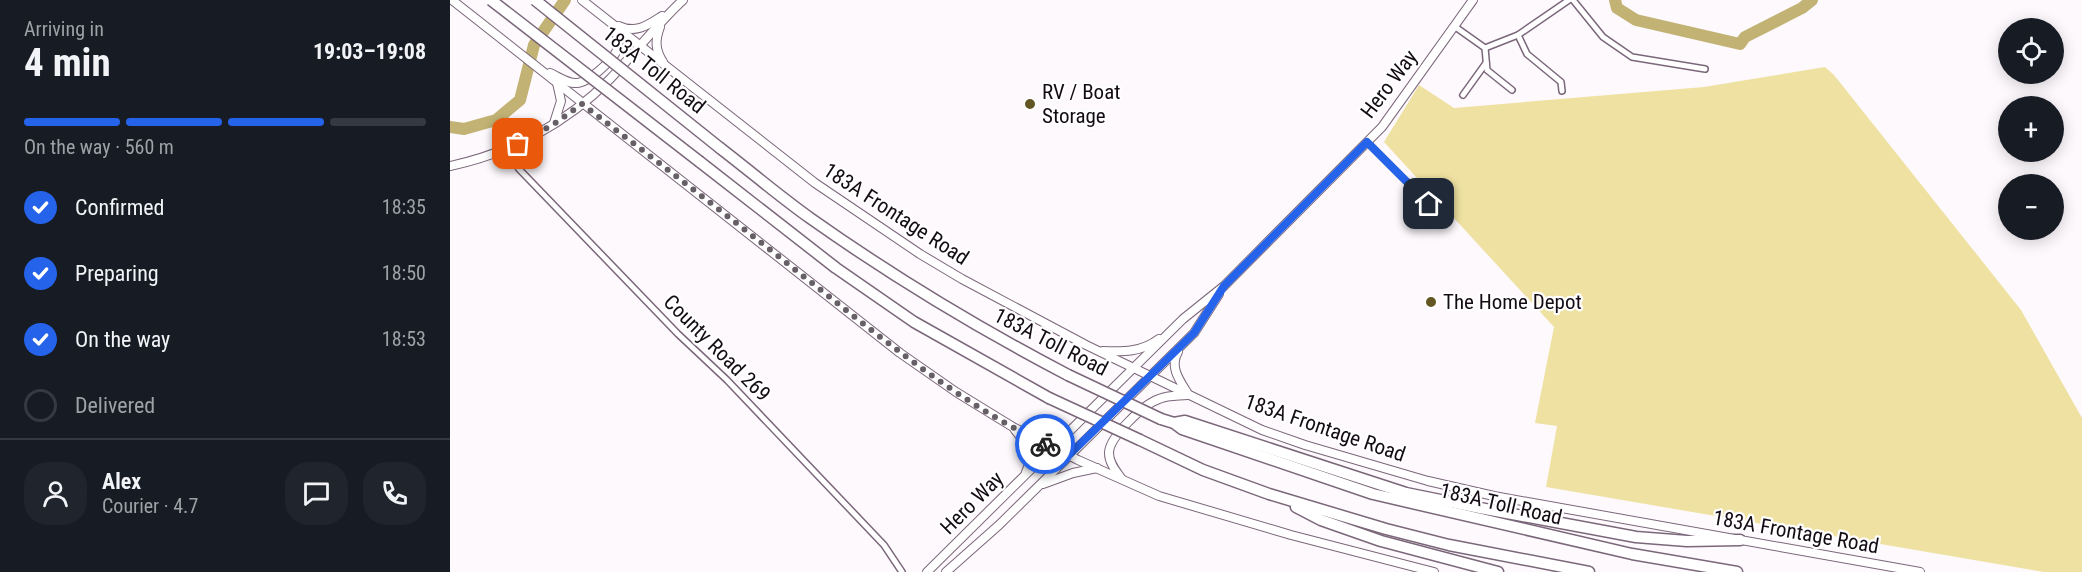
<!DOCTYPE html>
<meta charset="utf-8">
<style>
body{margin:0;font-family:"Roboto Condensed",sans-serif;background:#20242c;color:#f1f3f6;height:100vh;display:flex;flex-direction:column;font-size:22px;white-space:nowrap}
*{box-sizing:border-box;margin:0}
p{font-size:20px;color:#9ea1a6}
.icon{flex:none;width:33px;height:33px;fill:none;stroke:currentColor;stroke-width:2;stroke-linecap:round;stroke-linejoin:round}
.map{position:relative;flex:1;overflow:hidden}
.sheet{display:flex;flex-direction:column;background:#171b24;width:450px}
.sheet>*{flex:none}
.tools{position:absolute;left:1548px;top:18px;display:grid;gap:12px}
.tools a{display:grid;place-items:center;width:66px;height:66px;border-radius:50%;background:#171b24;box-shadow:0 3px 15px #0003;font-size:30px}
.pin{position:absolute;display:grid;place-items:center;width:51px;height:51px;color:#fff;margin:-26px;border-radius:12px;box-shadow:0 3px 9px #0006}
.courier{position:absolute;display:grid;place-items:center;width:60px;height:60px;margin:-30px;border:4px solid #2563eb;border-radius:50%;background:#fff;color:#222;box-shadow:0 2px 8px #0007}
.summary em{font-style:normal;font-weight:700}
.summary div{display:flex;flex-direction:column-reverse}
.summary{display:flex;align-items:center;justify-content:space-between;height:102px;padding:0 24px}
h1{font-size:39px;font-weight:700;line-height:45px}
.bar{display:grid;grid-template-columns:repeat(4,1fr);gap:9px 6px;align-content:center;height:72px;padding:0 24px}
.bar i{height:8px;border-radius:4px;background:#363941}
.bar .selected{background:#2563eb}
.bar p{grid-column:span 4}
.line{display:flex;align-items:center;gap:15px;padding:0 24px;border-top:2px solid #363941}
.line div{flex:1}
.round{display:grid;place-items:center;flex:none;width:63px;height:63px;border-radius:24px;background:#20242c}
ol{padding:0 24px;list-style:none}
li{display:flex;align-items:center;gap:18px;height:66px}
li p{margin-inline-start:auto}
li .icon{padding:6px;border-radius:50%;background:#2563eb;color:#fff;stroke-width:4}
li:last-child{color:#9ea1a6}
li i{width:33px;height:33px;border:3px solid #363941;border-radius:50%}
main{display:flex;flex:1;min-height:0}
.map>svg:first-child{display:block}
.green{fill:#efe1a1}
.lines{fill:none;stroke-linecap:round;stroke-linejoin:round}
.river{stroke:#c2b374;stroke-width:12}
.street-casing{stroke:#7b677a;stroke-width:8}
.secondary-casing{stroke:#7b677a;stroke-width:10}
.highway-casing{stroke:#7b677a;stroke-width:13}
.street{stroke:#fff;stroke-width:5}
.secondary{stroke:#fff;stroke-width:8}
.highway{stroke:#fff;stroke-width:10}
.highway-bridge-casing{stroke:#7b677a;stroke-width:13;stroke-linecap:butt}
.highway-bridge{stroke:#fff;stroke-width:10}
.done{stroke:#665f66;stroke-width:6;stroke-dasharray:0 10.8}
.route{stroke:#2563eb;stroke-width:8}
.poi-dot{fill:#625723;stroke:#fff;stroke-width:2}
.labels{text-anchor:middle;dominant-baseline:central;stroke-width:4.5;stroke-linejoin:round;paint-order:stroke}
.street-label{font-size:21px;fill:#140c14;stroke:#fff}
.poi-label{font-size:21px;fill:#140c14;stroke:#fff;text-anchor:start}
</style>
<main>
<section class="sheet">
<div class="summary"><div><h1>4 min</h1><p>Arriving in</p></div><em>19:03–19:08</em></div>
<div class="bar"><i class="selected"></i><i class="selected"></i><i class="selected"></i><i></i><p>On the way · 560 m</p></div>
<ol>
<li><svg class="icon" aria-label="check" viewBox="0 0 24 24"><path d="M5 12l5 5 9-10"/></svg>Confirmed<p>18:35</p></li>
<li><svg class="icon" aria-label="check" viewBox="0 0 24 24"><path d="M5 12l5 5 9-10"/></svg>Preparing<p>18:50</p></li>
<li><svg class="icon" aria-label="check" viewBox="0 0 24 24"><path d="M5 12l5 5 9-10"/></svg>On the way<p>18:53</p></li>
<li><i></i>Delivered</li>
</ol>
<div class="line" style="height:108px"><a class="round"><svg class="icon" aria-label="person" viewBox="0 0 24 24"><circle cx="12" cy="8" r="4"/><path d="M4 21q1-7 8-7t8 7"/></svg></a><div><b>Alex</b><p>Courier · 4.7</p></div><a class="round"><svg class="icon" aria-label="chat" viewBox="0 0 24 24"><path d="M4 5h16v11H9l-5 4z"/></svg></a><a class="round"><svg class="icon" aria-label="phone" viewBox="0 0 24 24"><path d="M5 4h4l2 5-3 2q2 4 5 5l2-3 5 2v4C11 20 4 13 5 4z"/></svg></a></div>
</section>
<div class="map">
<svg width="1632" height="572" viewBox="0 0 1632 572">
<rect width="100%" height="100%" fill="#fdf9fd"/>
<polygon class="green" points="1375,67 1384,75 1571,310 1632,418 1632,572 1594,572 1096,487 1107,426 1085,423 1104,327 934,142 969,85 1004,108 1254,87"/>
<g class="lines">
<g class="river">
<polyline points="1165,0 1167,8 1186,20 1290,44 1295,37 1352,8 1362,0"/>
<polyline points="0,127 14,129 46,120 70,100 84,45 115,0"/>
</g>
<g class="street-casing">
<g id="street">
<polyline points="1123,0 1153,37 1182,57 1255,69"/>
<polyline points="1004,26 1035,48 1068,35 1119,0"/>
<polyline points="1068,35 1077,54 1111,82 1112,91"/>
<polyline points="1035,48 1037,70 1062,90"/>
<polyline points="1013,95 1036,63"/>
<polyline points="917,142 986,211"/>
<polyline points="58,149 69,169 228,334 277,380 434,545 452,572"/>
</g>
</g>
<g class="secondary-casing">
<g id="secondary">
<polyline points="2,0 450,353 506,392 563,427 628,460 709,496 841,535 984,572"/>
<polyline points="132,0 365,183 470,254 512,279 636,345 812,430 855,445 978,481 1044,496 1470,572"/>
<path d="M 169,26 C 186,34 198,25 212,16"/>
<path d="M 210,27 C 205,40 205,50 213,62"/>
<path d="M 100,73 C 109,77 118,84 127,83 C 138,83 163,60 167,50 C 171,42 167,34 163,27"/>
<polyline points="104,123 111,101 107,83"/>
<path d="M 0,166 C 61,153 117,123 160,79 C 185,53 207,24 233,0"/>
<path d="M 653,351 C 673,352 692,352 709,339"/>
<path d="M 728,352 C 719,367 730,381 738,394"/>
<path d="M 565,430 C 576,443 585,455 576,472"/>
<path d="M 671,478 C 666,471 659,463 659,453 C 659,437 694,404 709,399 C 718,395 728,396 737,395"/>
<polyline points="593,484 623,473 647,468"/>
<polyline points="477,572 733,319 774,286 932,127 1023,0"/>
<polyline points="496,572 549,525 744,333 769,294"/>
</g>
</g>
<g class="highway-casing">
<g id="highway">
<path d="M 270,148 C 300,171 329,196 360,218 C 442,276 528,328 618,375"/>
<polyline points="250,162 386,268 464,322 599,398"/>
<polyline points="711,419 724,423 732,429 923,494 1182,554 1287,572"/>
<polyline points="724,423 735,421 956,493 1030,508 1186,537 1237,541 1290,540"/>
<polyline points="690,440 753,470 819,494 936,529 999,545 1139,572"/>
<polyline points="846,507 871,520 931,541 1048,572"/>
</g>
</g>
<use href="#street" class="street"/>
<use href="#secondary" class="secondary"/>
<use href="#highway" class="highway"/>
<g class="highway-bridge-casing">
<g id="highway-bridge">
<polyline points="41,0 250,162"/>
<polyline points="85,0 270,148"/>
<polyline points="618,375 711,419"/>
<polyline points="599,398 690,440"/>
</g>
</g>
<use href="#highway-bridge" class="highway-bridge"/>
</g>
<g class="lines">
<path class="done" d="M 68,144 L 104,124 L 132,104 C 204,159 277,215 348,272 C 427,334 504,400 595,444"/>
<polyline class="route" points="595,444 619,455 744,333 774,286 917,142 979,204"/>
</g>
<g class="poi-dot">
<circle cx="580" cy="104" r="6"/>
<circle cx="981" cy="302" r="6"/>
</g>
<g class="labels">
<g class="street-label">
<text transform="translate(204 70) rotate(39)">183A Toll Road</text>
<text transform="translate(939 84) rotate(-53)">Hero Way</text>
<text transform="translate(446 214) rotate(33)">183A Frontage Road</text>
<text transform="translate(601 342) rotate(27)">183A Toll Road</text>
<text transform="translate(267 348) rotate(45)">County Road 269</text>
<text transform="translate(875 428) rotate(19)">183A Frontage Road</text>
<text transform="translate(522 503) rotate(-45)">Hero Way</text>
<text transform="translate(1051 504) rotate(13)">183A Toll Road</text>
<text transform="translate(1346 532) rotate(10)">183A Frontage Road</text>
</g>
<g class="poi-label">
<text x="592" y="92">RV / Boat<tspan x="592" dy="24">Storage</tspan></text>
<text x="993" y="302">The Home Depot</text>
</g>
</g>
</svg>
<div class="tools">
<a><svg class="icon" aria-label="locate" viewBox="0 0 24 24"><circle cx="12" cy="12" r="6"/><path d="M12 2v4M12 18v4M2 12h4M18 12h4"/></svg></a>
<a>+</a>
<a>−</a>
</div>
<div class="pin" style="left:68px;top:144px;background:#ea580c"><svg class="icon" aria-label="bag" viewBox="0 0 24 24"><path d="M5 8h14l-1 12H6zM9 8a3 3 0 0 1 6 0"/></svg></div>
<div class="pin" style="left:979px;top:204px;background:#1f2937"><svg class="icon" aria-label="home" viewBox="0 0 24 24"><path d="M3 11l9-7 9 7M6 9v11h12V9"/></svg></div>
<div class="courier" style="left:595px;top:444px"><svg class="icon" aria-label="bike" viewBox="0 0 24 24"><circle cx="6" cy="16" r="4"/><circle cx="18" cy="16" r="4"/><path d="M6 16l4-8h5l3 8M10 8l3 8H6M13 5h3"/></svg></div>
</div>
</main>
